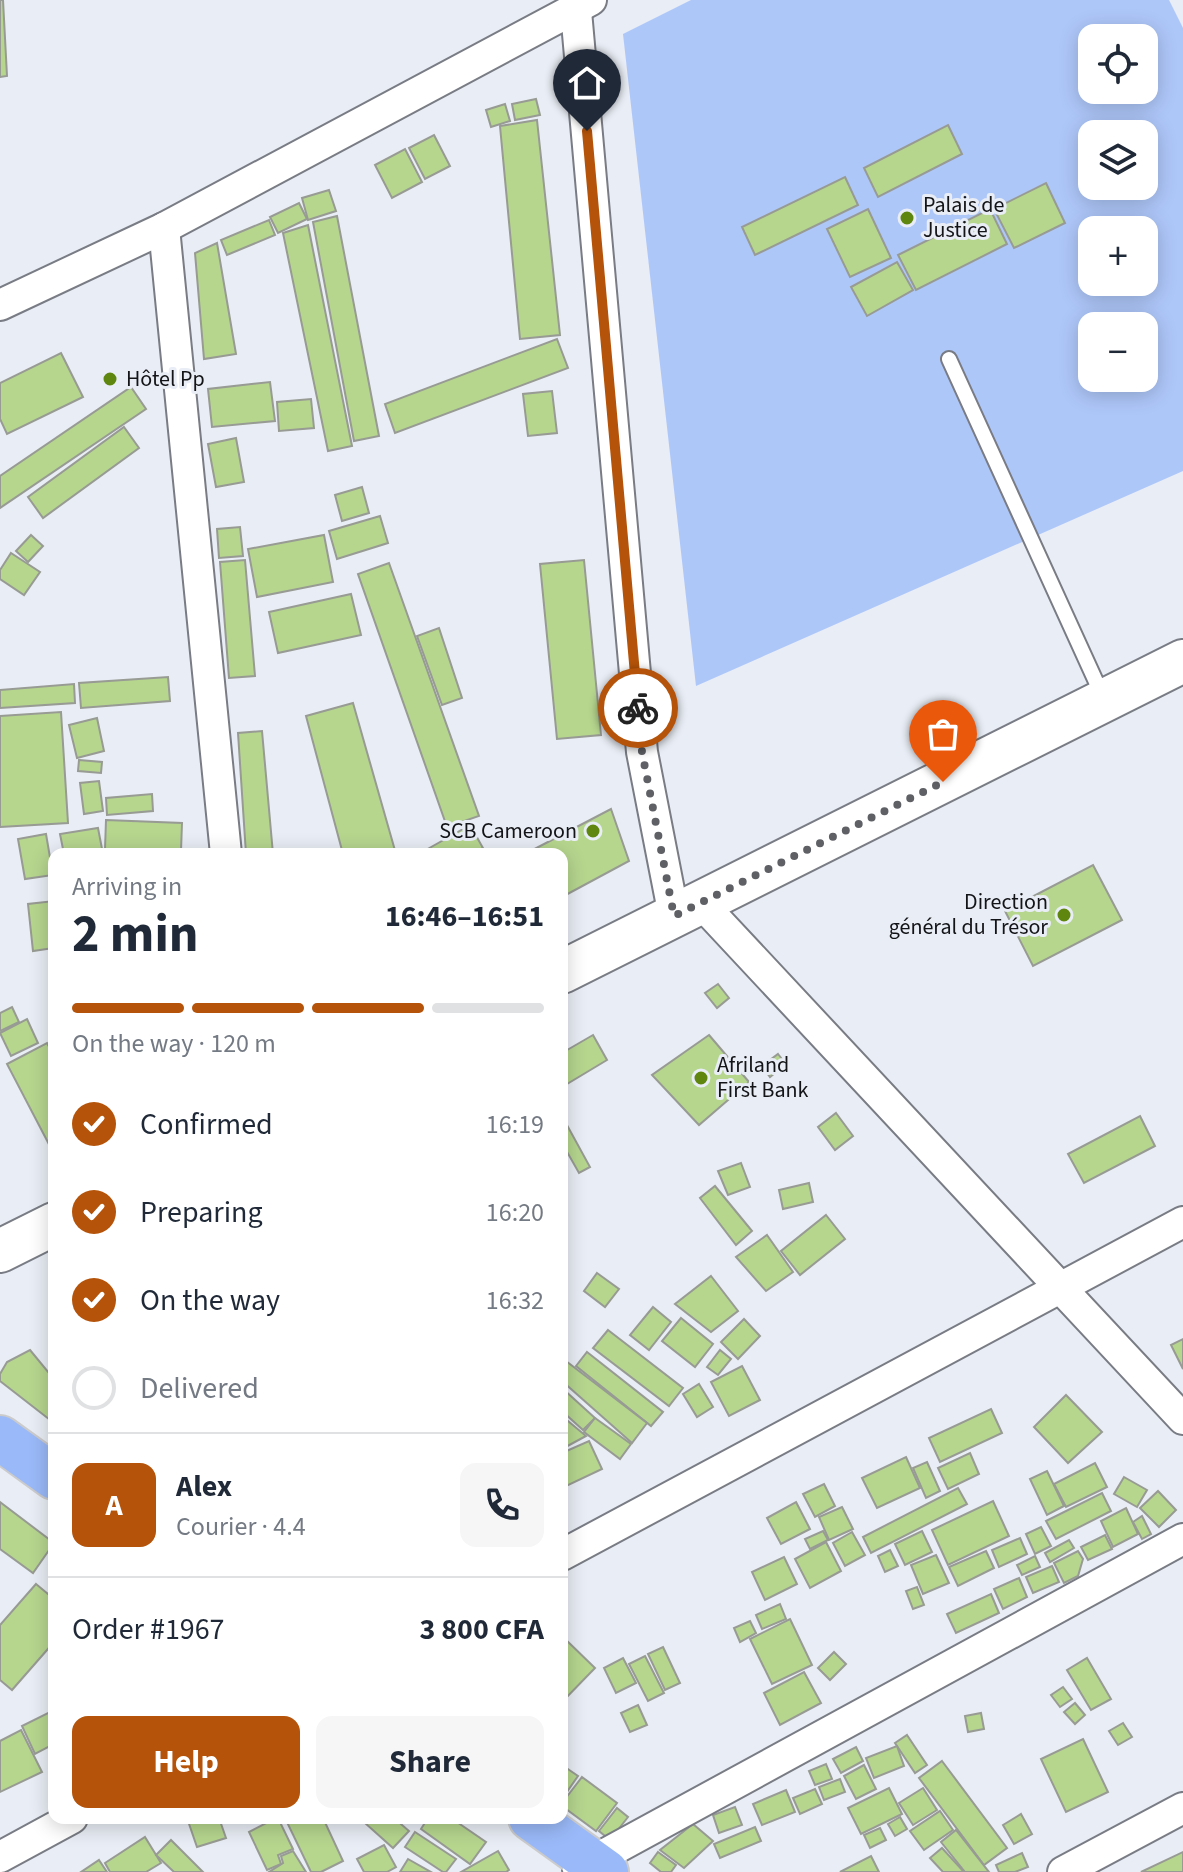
<!DOCTYPE html>
<meta charset="utf-8">
<style>
body{margin:0;font-family:"Source Sans 3",sans-serif;background:#f6f6f7;color:#1f2937;height:100vh;display:flex;flex-direction:column;font-size:30px;white-space:nowrap}
*{box-sizing:border-box;margin:0}
p{font-size:26px;color:#747a83}
.icon{flex:none;width:44px;height:44px;fill:none;stroke:currentColor;stroke-width:2;stroke-linecap:round;stroke-linejoin:round}
.map{position:relative;flex:1;overflow:hidden}
.side{position:absolute;left:48px;top:848px;width:520px;height:976px;display:flex;flex-direction:column;background:#fff;border-radius:16px;box-shadow:0 4px 20px #0003}
.side>*{flex:none}
.fabs{position:absolute;left:1078px;top:24px;display:grid;gap:16px}
.fabs a{display:grid;place-items:center;width:80px;height:80px;border-radius:16px;background:#fff;box-shadow:0 4px 20px #0003;font-size:40px}
.pin{position:absolute;display:grid;place-items:center;width:68px;height:68px;color:#fff;margin:-82px -34px;border-radius:50% 50% 50% 0;rotate:-45deg;box-shadow:0 0 8px #0007}
.pin .icon{rotate:45deg}
.courier{position:absolute;display:grid;place-items:center;width:80px;height:80px;margin:-40px;border:6px solid #b45309;border-radius:50%;background:#fff;color:#222;box-shadow:0 2px 10px #0007}
.headline em{font-style:normal;font-weight:700}
.headline div{display:flex;flex-direction:column-reverse}
.headline{display:flex;align-items:center;justify-content:space-between;height:136px;padding:0 24px}
h1{font-size:52px;font-weight:700;line-height:60px}
.bar{display:grid;grid-template-columns:repeat(4,1fr);gap:12px 8px;align-content:center;height:96px;padding:0 24px}
.bar i{height:10px;border-radius:6px;background:#e0e1e3}
.bar .selected{background:#b45309}
.bar p{grid-column:span 4}
.line{display:flex;align-items:center;gap:20px;padding:0 24px;border-top:2px solid #e0e1e3}
.line div{flex:1}
.round{display:grid;place-items:center;flex:none;width:84px;height:84px;border-radius:16px;background:#f6f6f7}
ol{padding:0 24px;list-style:none}
li{display:flex;align-items:center;gap:24px;height:88px}
li p{margin-inline-start:auto}
li .icon{padding:8px;border-radius:50%;background:#b45309;color:#fff;stroke-width:4}
li:last-child{color:#747a83}
li i{width:44px;height:44px;border:4px solid #e0e1e3;border-radius:50%}
.button{display:flex;gap:16px;margin-top:auto;padding:16px 24px}
.button a{flex:1;height:92px;border-radius:16px;background:#b45309;color:#fff;font-size:32px;font-weight:700;line-height:92px;text-align:center}
.button a+a{background:#f6f6f7;color:#1f2937}
.map>svg:first-child{display:block}
.green{fill:#aec7f9;fill-rule:evenodd}
.building{fill:#b6d68e;stroke:#979b93;stroke-width:2}
.lines{fill:none;stroke-linecap:round;stroke-linejoin:round}
.lane-casing{stroke:#797c84;stroke-width:18}
.street-casing{stroke:#797c84;stroke-width:34}
.secondary-casing{stroke:#797c84;stroke-width:46}
.highway-casing{stroke:#cbcbcc;stroke-width:48}
.lane{stroke:#fff;stroke-width:14}
.street{stroke:#fff;stroke-width:30}
.secondary{stroke:#fff;stroke-width:42}
.highway{stroke:#9ab9f8;stroke-width:44}
.done{stroke:#5e6065;stroke-width:8;stroke-dasharray:0 14.4}
.route{stroke:#b45309;stroke-width:10}
.poi-dot{fill:#5f8710;stroke:#e9edf5;stroke-width:3}
.labels{text-anchor:middle;dominant-baseline:central;stroke-width:6;stroke-linejoin:round;paint-order:stroke}
.poi-label{font-size:22px;fill:#131417;stroke:#e9edf5;text-anchor:start}
</style>
<div class="map">
<svg width="1183" height="1872" viewBox="0 0 1183 1872">
<rect width="100%" height="100%" fill="#e9edf5"/>
<path class="green" d="M 691,0 L 1169,0 L 1183,28 L 1183,471 L 696,686 L 623,34 ZM 1092,38 L 1144,38 L 1144,90 L 1092,90 ZM 1092,134 L 1144,134 L 1144,186 L 1092,186 ZM 1092,230 L 1144,230 L 1144,282 L 1092,282 ZM 1092,326 L 1144,326 L 1144,378 L 1092,378 Z"/>
<g class="building">
<polygon points="0,0 3,0 7,76 0,77"/>
<polygon points="536,99 540,115 515,120 512,104"/>
<polygon points="505,104 510,121 491,127 486,110"/>
<polygon points="537,120 560,335 520,339 500,126"/>
<polygon points="948,125 962,154 878,197 864,168"/>
<polygon points="434,135 450,166 425,179 409,148"/>
<polygon points="405,149 422,182 392,198 375,165"/>
<polygon points="845,177 858,205 755,255 742,227"/>
<polygon points="1046,183 1065,223 1014,248 994,209"/>
<polygon points="329,190 336,211 308,220 302,198"/>
<polygon points="299,203 307,219 278,233 270,217"/>
<polygon points="868,209 891,258 850,277 827,229"/>
<polygon points="990,209 1007,244 916,290 898,255"/>
<polygon points="337,216 379,436 354,441 313,222"/>
<polygon points="269,220 275,235 227,255 221,240"/>
<polygon points="308,225 352,446 328,451 283,233"/>
<polygon points="217,243 236,354 204,359 195,253"/>
<polygon points="897,262 913,290 867,316 851,287"/>
<polygon points="557,339 568,368 395,433 385,404"/>
<polygon points="61,353 83,397 7,434 0,419 0,383"/>
<polygon points="270,382 275,421 212,427 208,389"/>
<polygon points="131,387 146,409 0,508 0,476"/>
<polygon points="552,391 557,433 528,436 523,394"/>
<polygon points="311,399 314,428 279,431 277,402"/>
<polygon points="124,427 139,448 43,518 28,497"/>
<polygon points="236,438 244,482 216,487 208,444"/>
<polygon points="362,487 369,513 342,521 335,495"/>
<polygon points="380,516 388,543 337,559 329,531"/>
<polygon points="240,527 243,556 219,558 217,529"/>
<polygon points="31,535 43,546 28,562 16,551"/>
<polygon points="324,535 333,582 257,597 248,549"/>
<polygon points="11,553 40,572 24,595 0,579 0,570"/>
<polygon points="245,560 255,676 229,678 220,562"/>
<polygon points="584,560 601,735 557,739 540,564"/>
<polygon points="389,563 479,816 447,827 358,574"/>
<polygon points="351,594 361,635 278,653 269,612"/>
<polygon points="439,628 462,698 442,705 417,636"/>
<polygon points="168,677 170,701 81,708 79,683"/>
<polygon points="74,684 75,703 0,708 0,690"/>
<polygon points="353,703 396,854 343,854 306,716"/>
<polygon points="61,712 68,823 0,827 0,716"/>
<polygon points="97,718 104,751 77,758 69,725"/>
<polygon points="262,731 273,854 246,854 238,733"/>
<polygon points="79,760 102,762 101,773 78,771"/>
<polygon points="99,781 103,811 84,814 80,783"/>
<polygon points="152,794 153,811 107,815 106,798"/>
<polygon points="611,809 629,861 562,897 562,854 525,854"/>
<polygon points="106,820 182,823 181,851 105,849"/>
<polygon points="470,825 483,848 471,854 419,854"/>
<polygon points="98,828 103,854 64,854 60,834"/>
<polygon points="46,834 53,875 25,879 18,839"/>
<polygon points="1093,865 1122,920 1033,966 1005,911"/>
<polygon points="54,901 54,948 33,951 28,904"/>
<polygon points="718,984 729,998 717,1008 705,993"/>
<polygon points="12,1007 19,1022 0,1031 0,1013"/>
<polygon points="27,1019 38,1043 11,1056 0,1033"/>
<polygon points="593,1035 607,1060 562,1087 562,1053"/>
<polygon points="709,1035 749,1082 699,1125 652,1075"/>
<polygon points="47,1043 54,1056 53,1152 7,1064"/>
<polygon points="778,1054 786,1064 770,1077 762,1066"/>
<polygon points="836,1113 853,1136 835,1150 818,1127"/>
<polygon points="562,1116 590,1167 579,1173 562,1143"/>
<polygon points="1140,1116 1155,1146 1084,1183 1068,1154"/>
<polygon points="741,1163 750,1187 728,1195 718,1171"/>
<polygon points="809,1183 813,1202 783,1209 779,1190"/>
<polygon points="715,1186 752,1231 736,1245 700,1198"/>
<polygon points="826,1215 845,1239 800,1275 781,1251"/>
<polygon points="767,1235 793,1272 766,1291 736,1257"/>
<polygon points="597,1273 619,1289 605,1307 584,1291"/>
<polygon points="711,1276 738,1311 711,1332 675,1304"/>
<polygon points="653,1307 671,1322 649,1350 630,1335"/>
<polygon points="681,1318 713,1344 695,1367 662,1341"/>
<polygon points="744,1319 760,1336 738,1359 721,1342"/>
<polygon points="608,1330 683,1388 669,1406 593,1348"/>
<polygon points="1183,1339 1183,1369 1171,1345"/>
<polygon points="30,1350 54,1379 54,1423 0,1381 0,1374 7,1362"/>
<polygon points="720,1350 731,1359 718,1375 707,1367"/>
<polygon points="587,1352 663,1412 651,1426 576,1366"/>
<polygon points="562,1358 647,1423 632,1443 562,1381"/>
<polygon points="742,1366 760,1400 729,1416 711,1382"/>
<polygon points="699,1384 713,1407 697,1417 683,1394"/>
<polygon points="562,1388 595,1418 583,1430 562,1411"/>
<polygon points="1066,1395 1102,1432 1068,1463 1034,1427"/>
<polygon points="991,1409 1002,1433 940,1462 929,1438"/>
<polygon points="562,1416 586,1436 562,1449"/>
<polygon points="595,1418 631,1444 620,1459 584,1432"/>
<polygon points="589,1441 602,1469 562,1488 562,1453"/>
<polygon points="970,1453 979,1474 948,1489 938,1468"/>
<polygon points="906,1457 920,1488 877,1508 862,1478"/>
<polygon points="927,1462 940,1491 926,1498 913,1468"/>
<polygon points="1095,1463 1107,1487 1066,1507 1054,1484"/>
<polygon points="1047,1471 1064,1506 1047,1515 1030,1479"/>
<polygon points="1124,1477 1147,1490 1137,1507 1114,1494"/>
<polygon points="824,1484 835,1506 815,1517 803,1494"/>
<polygon points="958,1488 967,1504 871,1553 863,1537"/>
<polygon points="1158,1491 1176,1510 1159,1527 1140,1508"/>
<polygon points="1102,1493 1111,1511 1056,1539 1046,1521"/>
<polygon points="993,1501 1009,1536 948,1565 932,1530"/>
<polygon points="0,1502 54,1543 33,1573 0,1549"/>
<polygon points="796,1502 810,1529 781,1544 767,1518"/>
<polygon points="842,1507 853,1529 829,1540 819,1517"/>
<polygon points="1126,1508 1138,1534 1113,1547 1101,1521"/>
<polygon points="1142,1516 1151,1534 1142,1539 1133,1522"/>
<polygon points="1041,1527 1051,1546 1035,1554 1026,1534"/>
<polygon points="823,1531 828,1540 810,1549 805,1539"/>
<polygon points="922,1531 932,1552 905,1565 895,1544"/>
<polygon points="852,1532 865,1555 845,1566 833,1543"/>
<polygon points="1105,1535 1112,1549 1088,1560 1081,1547"/>
<polygon points="1020,1538 1027,1554 999,1567 992,1550"/>
<polygon points="1069,1540 1074,1548 1050,1562 1045,1553"/>
<polygon points="826,1542 841,1571 810,1588 795,1559"/>
<polygon points="890,1550 898,1566 885,1572 878,1556"/>
<polygon points="986,1551 994,1568 958,1586 949,1567"/>
<polygon points="1078,1551 1083,1559 1078,1576 1064,1583 1054,1563"/>
<polygon points="936,1555 949,1583 923,1594 911,1565"/>
<polygon points="1035,1556 1040,1567 1022,1575 1017,1565"/>
<polygon points="784,1557 797,1584 765,1600 752,1572"/>
<polygon points="1052,1566 1059,1582 1033,1593 1026,1577"/>
<polygon points="1019,1578 1027,1597 1003,1609 994,1589"/>
<polygon points="36,1584 54,1599 54,1642 12,1690 0,1680 0,1625"/>
<polygon points="917,1587 924,1605 913,1609 906,1591"/>
<polygon points="991,1594 999,1613 956,1633 947,1614"/>
<polygon points="780,1604 786,1619 762,1629 756,1615"/>
<polygon points="790,1619 812,1665 772,1684 750,1639"/>
<polygon points="750,1621 756,1633 740,1642 734,1628"/>
<polygon points="562,1636 595,1668 562,1702"/>
<polygon points="663,1647 680,1683 665,1690 648,1654"/>
<polygon points="834,1652 846,1664 830,1680 818,1668"/>
<polygon points="645,1656 664,1693 648,1701 629,1664"/>
<polygon points="623,1658 636,1683 616,1693 604,1668"/>
<polygon points="1087,1658 1111,1699 1091,1710 1067,1670"/>
<polygon points="804,1672 821,1703 780,1725 764,1693"/>
<polygon points="1063,1687 1072,1699 1060,1707 1051,1695"/>
<polygon points="1075,1703 1085,1715 1075,1724 1064,1712"/>
<polygon points="638,1705 647,1725 630,1732 621,1713"/>
<polygon points="54,1710 54,1744 35,1754 22,1726"/>
<polygon points="981,1713 984,1729 968,1732 965,1716"/>
<polygon points="1123,1723 1132,1737 1118,1745 1109,1731"/>
<polygon points="21,1730 42,1772 0,1792 0,1741"/>
<polygon points="907,1735 927,1765 915,1773 895,1743"/>
<polygon points="1083,1739 1108,1792 1066,1812 1041,1759"/>
<polygon points="897,1746 904,1766 874,1778 866,1758"/>
<polygon points="856,1747 863,1761 841,1773 833,1759"/>
<polygon points="942,1761 1007,1848 984,1865 919,1778"/>
<polygon points="826,1764 832,1779 815,1785 809,1771"/>
<polygon points="562,1765 578,1776 562,1799"/>
<polygon points="864,1765 876,1789 856,1799 844,1776"/>
<polygon points="582,1777 617,1803 596,1831 562,1806 562,1803"/>
<polygon points="840,1779 845,1792 824,1800 819,1787"/>
<polygon points="889,1788 902,1814 861,1834 848,1808"/>
<polygon points="923,1788 937,1810 913,1825 899,1803"/>
<polygon points="815,1789 822,1804 800,1814 793,1798"/>
<polygon points="786,1790 795,1812 762,1825 753,1804"/>
<polygon points="735,1807 742,1825 719,1833 713,1815"/>
<polygon points="617,1808 628,1817 610,1840 599,1831"/>
<polygon points="940,1811 953,1830 924,1850 910,1831"/>
<polygon points="1021,1814 1032,1834 1014,1844 1003,1825"/>
<polygon points="900,1817 907,1829 895,1836 888,1824"/>
<polygon points="187,1818 219,1818 226,1838 197,1847"/>
<polygon points="276,1818 278,1818 293,1849 278,1855 281,1864 267,1870 249,1832"/>
<polygon points="285,1818 323,1818 343,1861 321,1872 311,1872"/>
<polygon points="370,1818 394,1818 409,1831 393,1848 365,1823"/>
<polygon points="428,1818 451,1818 486,1842 470,1864 421,1829"/>
<polygon points="693,1824 713,1841 684,1868 660,1850"/>
<polygon points="755,1827 761,1841 720,1858 714,1844"/>
<polygon points="880,1828 886,1840 870,1848 864,1835"/>
<polygon points="956,1830 989,1872 965,1872 941,1842"/>
<polygon points="415,1832 456,1859 446,1872 443,1872 405,1847"/>
<polygon points="145,1837 161,1863 146,1872 110,1872 105,1863"/>
<polygon points="171,1840 203,1872 174,1872 156,1855"/>
<polygon points="384,1845 396,1867 387,1872 364,1872 357,1859"/>
<polygon points="942,1848 964,1872 943,1872 930,1858"/>
<polygon points="293,1851 306,1872 269,1872 283,1863 281,1856"/>
<polygon points="498,1851 509,1870 506,1872 461,1872"/>
<polygon points="658,1852 676,1865 671,1872 661,1872 650,1863"/>
<polygon points="1183,1852 1183,1872 1141,1872"/>
<polygon points="1022,1853 1028,1867 1015,1872 999,1872 996,1865"/>
<polygon points="871,1856 879,1872 840,1872"/>
<polygon points="408,1859 431,1872 400,1872"/>
<polygon points="99,1860 107,1872 81,1872"/>
</g>
<g class="lines">
<g class="lane-casing">
<polyline id="lane" points="949,359 1103,697"/>
</g>
<g class="street-casing">
<g id="street">
<polyline points="575,0 642,752 674,916"/>
<polyline points="164,228 226,854"/>
<polyline points="0,305 164,228 591,0"/>
<polyline points="701,903 1183,1419"/>
<polyline points="562,1555 1183,1222"/>
<polyline points="0,1857 72,1818"/>
<polyline points="578,1869 1183,1539"/>
<polyline points="1063,1872 1183,1808"/>
</g>
</g>
<g class="secondary-casing">
<g id="secondary">
<polyline points="562,972 1183,661"/>
<polyline points="0,1251 54,1224"/>
</g>
</g>
<g class="highway-casing">
<g id="highway">
<polyline points="0,1438 54,1477"/>
<polyline points="531,1818 606,1872"/>
</g>
</g>
<use href="#lane" class="lane"/>
<use href="#street" class="street"/>
<use href="#secondary" class="secondary"/>
<use href="#highway" class="highway"/>
</g>
<g class="lines">
<polyline class="done" points="638,708 642,752 674,916 943,782"/>
<polyline class="route" points="587,131 638,708"/>
</g>
<g class="poi-dot">
<circle cx="907" cy="218" r="8"/>
<circle cx="110" cy="379" r="8"/>
<circle cx="593" cy="831" r="8"/>
<circle cx="1064" cy="915" r="8"/>
<circle cx="701" cy="1078" r="8"/>
</g>
<g class="labels">
<g class="poi-label">
<text x="923" y="205">Palais de<tspan x="923" dy="25">Justice</tspan></text>
<text x="126" y="379">Hôtel Pp</text>
<text x="577" y="831" text-anchor="end">SCB Cameroon</text>
<text x="1048" y="902" text-anchor="end">Direction<tspan x="1048" dy="25">général du Trésor</tspan></text>
<text x="717" y="1065">Afriland<tspan x="717" dy="25">First Bank</tspan></text>
</g>
</g>
</svg>
<div class="fabs">
<a><svg class="icon" aria-label="locate" viewBox="0 0 24 24"><circle cx="12" cy="12" r="6"/><path d="M12 2v4M12 18v4M2 12h4M18 12h4"/></svg></a>
<a><svg class="icon" aria-label="layers" viewBox="0 0 24 24"><path d="M12 4l9 5-9 5-9-5zM3 14l9 5 9-5"/></svg></a>
<a>+</a>
<a>−</a>
</div>
<div class="pin" style="left:943px;top:782px;background:#ea580c"><svg class="icon" aria-label="bag" viewBox="0 0 24 24"><path d="M5 8h14l-1 12H6zM9 8a3 3 0 0 1 6 0"/></svg></div>
<div class="pin" style="left:587px;top:131px;background:#1f2937"><svg class="icon" aria-label="home" viewBox="0 0 24 24"><path d="M3 11l9-7 9 7M6 9v11h12V9"/></svg></div>
<div class="courier" style="left:638px;top:708px"><svg class="icon" aria-label="bike" viewBox="0 0 24 24"><circle cx="6" cy="16" r="4"/><circle cx="18" cy="16" r="4"/><path d="M6 16l4-8h5l3 8M10 8l3 8H6M13 5h3"/></svg></div>
<section class="side">
<div class="headline"><div><h1>2 min</h1><p>Arriving in</p></div><em>16:46–16:51</em></div>
<div class="bar"><i class="selected"></i><i class="selected"></i><i class="selected"></i><i></i><p>On the way · 120 m</p></div>
<ol>
<li><svg class="icon" aria-label="check" viewBox="0 0 24 24"><path d="M5 12l5 5 9-10"/></svg>Confirmed<p>16:19</p></li>
<li><svg class="icon" aria-label="check" viewBox="0 0 24 24"><path d="M5 12l5 5 9-10"/></svg>Preparing<p>16:20</p></li>
<li><svg class="icon" aria-label="check" viewBox="0 0 24 24"><path d="M5 12l5 5 9-10"/></svg>On the way<p>16:32</p></li>
<li><i></i>Delivered</li>
</ol>
<div class="line" style="height:144px"><b class="round" style="background:#b45309;color:#fff">A</b><div><b>Alex</b><p>Courier · 4.4</p></div><a class="round"><svg class="icon" aria-label="phone" viewBox="0 0 24 24"><path d="M5 4h4l2 5-3 2q2 4 5 5l2-3 5 2v4C11 20 4 13 5 4z"/></svg></a></div>
<div class="line" style="height:104px"><div>Order #1967</div><b>3 800 CFA</b></div>
<div class="button"><a>Help</a><a>Share</a></div>
</section>
</div>
